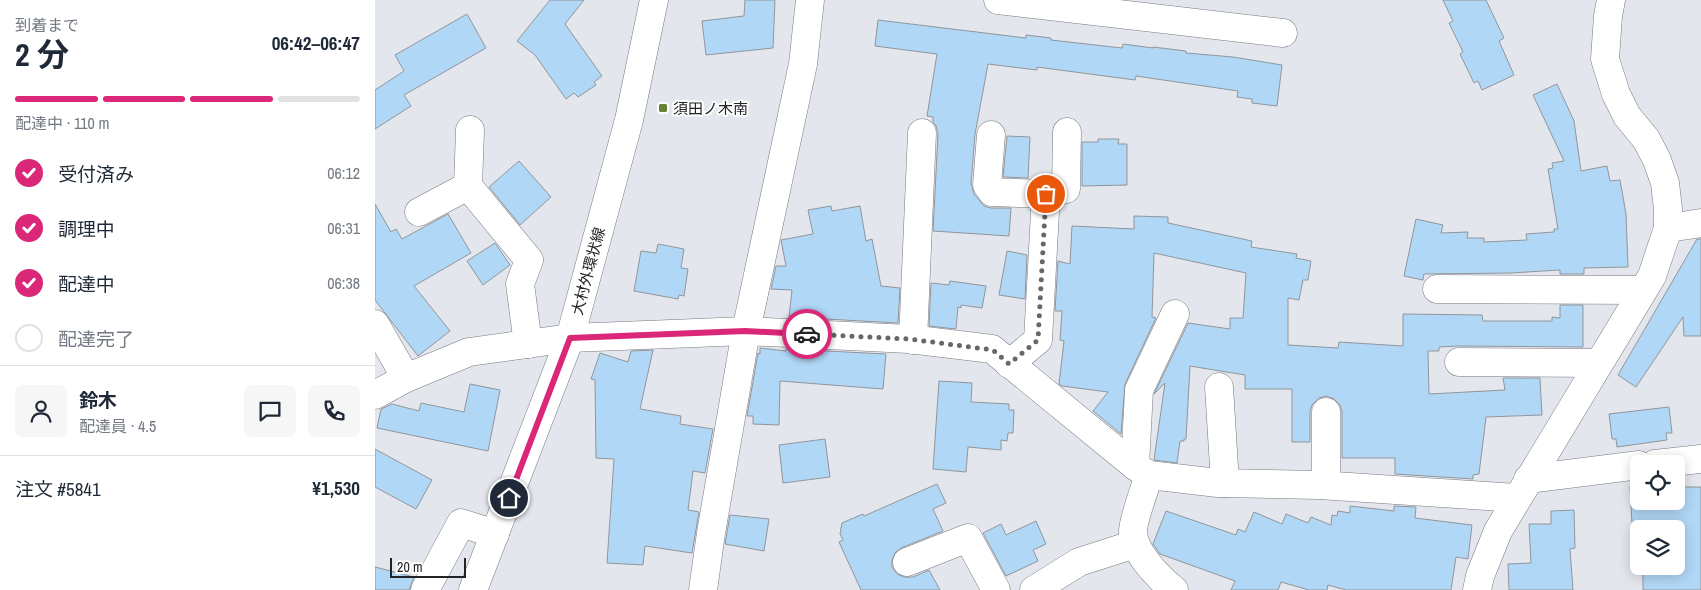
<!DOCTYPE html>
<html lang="ja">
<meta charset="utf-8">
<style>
body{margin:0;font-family:"Archivo Narrow","Noto Sans JP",sans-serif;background:#f6f6f7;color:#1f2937;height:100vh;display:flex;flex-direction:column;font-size:19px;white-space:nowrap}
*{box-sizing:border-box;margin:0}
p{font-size:16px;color:#747a83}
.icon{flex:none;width:28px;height:28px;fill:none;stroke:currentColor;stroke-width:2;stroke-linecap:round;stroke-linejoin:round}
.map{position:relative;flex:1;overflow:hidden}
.panel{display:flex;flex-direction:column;background:#fff;width:375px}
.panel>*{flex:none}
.fabs{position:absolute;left:1255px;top:455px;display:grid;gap:10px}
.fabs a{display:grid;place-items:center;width:55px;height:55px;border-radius:8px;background:#fff;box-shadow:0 2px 12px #0003;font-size:25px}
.scale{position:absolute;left:15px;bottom:12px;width:76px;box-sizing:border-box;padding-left:5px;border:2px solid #222326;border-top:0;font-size:14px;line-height:18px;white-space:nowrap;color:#222326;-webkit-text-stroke:4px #fff;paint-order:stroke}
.pin{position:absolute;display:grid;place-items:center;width:42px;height:42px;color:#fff;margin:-21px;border:2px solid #fff;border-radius:50%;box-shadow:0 1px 5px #0007}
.courier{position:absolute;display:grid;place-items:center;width:50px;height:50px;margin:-25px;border:4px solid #db2777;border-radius:50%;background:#fff;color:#222;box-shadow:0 1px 6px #0007}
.headline em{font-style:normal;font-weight:700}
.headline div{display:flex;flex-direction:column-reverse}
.headline{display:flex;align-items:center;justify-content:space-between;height:85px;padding:0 15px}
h1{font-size:32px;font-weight:700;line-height:38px}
.bar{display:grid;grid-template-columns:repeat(4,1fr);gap:8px 5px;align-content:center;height:60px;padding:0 15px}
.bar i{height:6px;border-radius:4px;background:#e0e1e3}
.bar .selected{background:#db2777}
.bar p{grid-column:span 4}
.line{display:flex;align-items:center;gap:12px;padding:0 15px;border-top:1px solid #e0e1e3}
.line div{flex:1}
.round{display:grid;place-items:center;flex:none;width:52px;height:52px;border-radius:8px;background:#f6f6f7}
ol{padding:0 15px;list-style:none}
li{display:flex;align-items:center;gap:15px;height:55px}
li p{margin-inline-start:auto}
li .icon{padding:5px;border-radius:50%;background:#db2777;color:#fff;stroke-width:4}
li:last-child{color:#747a83}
li i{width:28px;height:28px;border:2px solid #e0e1e3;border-radius:50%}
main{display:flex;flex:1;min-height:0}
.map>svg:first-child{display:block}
.building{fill:#b1d7f6;stroke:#90969a}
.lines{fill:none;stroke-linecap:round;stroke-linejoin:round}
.minor-casing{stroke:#787a80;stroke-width:29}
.major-casing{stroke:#787a80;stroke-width:29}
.minor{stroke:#fff;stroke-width:28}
.major{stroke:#fff;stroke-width:28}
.done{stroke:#66676c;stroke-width:5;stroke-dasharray:0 9}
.route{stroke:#db2777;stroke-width:6}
.poi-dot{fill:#6a8235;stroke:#fff;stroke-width:2}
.labels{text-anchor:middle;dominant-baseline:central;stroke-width:4;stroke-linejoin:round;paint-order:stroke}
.poi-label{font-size:15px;fill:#222326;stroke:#fff;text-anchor:start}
.street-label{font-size:15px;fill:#222326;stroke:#fff}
</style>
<main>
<section class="panel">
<div class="headline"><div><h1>2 分</h1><p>到着まで</p></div><em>06:42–06:47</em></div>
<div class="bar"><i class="selected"></i><i class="selected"></i><i class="selected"></i><i></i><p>配達中 · 110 m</p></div>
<ol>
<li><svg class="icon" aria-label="check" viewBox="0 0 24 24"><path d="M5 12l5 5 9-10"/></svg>受付済み<p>06:12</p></li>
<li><svg class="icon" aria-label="check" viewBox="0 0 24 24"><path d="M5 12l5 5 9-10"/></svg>調理中<p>06:31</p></li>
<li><svg class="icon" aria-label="check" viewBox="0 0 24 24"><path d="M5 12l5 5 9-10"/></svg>配達中<p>06:38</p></li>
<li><i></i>配達完了</li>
</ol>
<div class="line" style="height:90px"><a class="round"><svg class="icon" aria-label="person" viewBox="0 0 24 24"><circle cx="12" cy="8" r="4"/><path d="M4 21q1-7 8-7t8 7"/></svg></a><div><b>鈴木</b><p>配達員 · 4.5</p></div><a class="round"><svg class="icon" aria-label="chat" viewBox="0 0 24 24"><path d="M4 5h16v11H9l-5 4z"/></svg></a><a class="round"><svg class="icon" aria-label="phone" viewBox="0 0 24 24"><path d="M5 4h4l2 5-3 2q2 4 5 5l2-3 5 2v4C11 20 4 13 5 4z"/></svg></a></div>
<div class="line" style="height:65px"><div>注文 #5841</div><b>¥1,530</b></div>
</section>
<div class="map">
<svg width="1326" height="590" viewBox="0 0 1326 590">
<rect width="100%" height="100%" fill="#e4e6ed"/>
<g class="building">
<polygon points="175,0 209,0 190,24 227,76 219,82 221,85 203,97 199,93 191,99 160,55 142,41"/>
<polygon points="370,0 400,0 398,48 331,55 327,21 369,16"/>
<polygon points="1068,0 1111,0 1129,38 1124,41 1139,75 1107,90 1103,81 1099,83 1085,54 1088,52 1074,23 1078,21"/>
<polygon points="92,14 111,48 29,95 36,106 0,129 0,90 29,71 20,55"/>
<polygon points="503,20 651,38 651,35 676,38 676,40 747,48 748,44 778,48 778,47 811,51 811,53 858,57 907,65 902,106 877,103 877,99 862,97 863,91 761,76 760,80 662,67 662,70 613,64 600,134 596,184 599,194 609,206 616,208 636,208 634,236 558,231 563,134 561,126 558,122 558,117 552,116 562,54 500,46"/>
<polygon points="1182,84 1199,121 1206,171 1232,166 1235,181 1245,180 1251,214 1253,267 1209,268 1209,274 1185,274 1185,270 1136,273 1049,274 1048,280 1029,276 1041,219 1068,225 1066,233 1093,232 1092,238 1109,238 1109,242 1152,240 1151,234 1179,232 1179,229 1183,229 1173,169 1178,168 1177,163 1189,161 1158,95"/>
<polygon points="632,136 655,137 653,178 628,177"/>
<polygon points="723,139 744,139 743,144 752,144 752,185 707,186 707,142 723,142"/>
<polygon points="144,161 176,197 145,225 114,187"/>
<polygon points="0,204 16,232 21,229 27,239 73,214 96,253 39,286 75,331 43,356 0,300"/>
<polygon points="456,206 457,211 485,206 491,241 497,239 506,286 525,288 523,323 414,317 417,290 396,289 401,266 411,266 406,240 438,234 433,210"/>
<polygon points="759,216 793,217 793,223 877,241 876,247 922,254 921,258 936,261 933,280 928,280 924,300 913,298 913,345 963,348 964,342 1028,346 1028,314 1107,315 1108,321 1177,321 1177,317 1185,318 1185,305 1208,305 1208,347 1084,346 1064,347 1064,351 1053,351 1054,394 1130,390 1128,378 1165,378 1167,415 1111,417 1104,474 1098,475 1098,479 1020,474 1020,458 967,458 967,412 965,405 959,399 951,396 944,398 937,405 935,412 935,442 917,442 917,389 870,389 870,375 815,366 811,439 809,439 809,441 805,441 802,463 779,460 790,383 779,394 813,323 855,329 855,318 868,318 871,273 779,253 777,317 781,318 750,384 746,434 718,411 733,392 687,386 684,384 689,341 685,340 687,311 680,311 683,261 695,264 697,226 759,229"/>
<polygon points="1322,239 1326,239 1326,336 1309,336 1308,317 1261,387 1243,375"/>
<polygon points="120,243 135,265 108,285 92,261"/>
<polygon points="283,244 309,249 306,268 313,269 309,296 304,295 303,299 259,291 266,251 281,253"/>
<polygon points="632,251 652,255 650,299 624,295"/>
<polygon points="575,281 611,286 607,308 586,305 586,308 583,307 581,329 554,326 556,283 574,285"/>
<polygon points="385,348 411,351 411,349 511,354 508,389 405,381 404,425 378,424 378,416 372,416 383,353 385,354"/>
<polygon points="278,350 265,409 306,416 305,424 338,429 330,473 318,471 313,510 324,512 317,553 270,546 268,565 232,563 239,459 221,458 220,380 216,379 225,353 253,362 256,351"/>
<polygon points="564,381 597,383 596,402 634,404 634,410 639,410 638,433 633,433 632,441 626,440 626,450 593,447 591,472 558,469"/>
<polygon points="95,384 125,390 113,451 2,428 6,409 17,404 44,411 46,403 89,412"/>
<polygon points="1294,407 1297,433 1291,433 1292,440 1242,447 1241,439 1237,439 1234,414"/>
<polygon points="450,439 455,477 408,483 404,445"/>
<polygon points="0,449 57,480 41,509 0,487"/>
<polygon points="562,484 571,503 558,509 568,531 526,548 520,553 517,560 517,567 522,574 529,577 538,577 554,570 565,590 486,590 464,542 468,540 465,534 467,523 488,514 489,516"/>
<polygon points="1255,486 1264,486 1264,501 1301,501 1301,487 1326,487 1326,590 1268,590 1268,566 1301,566 1301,529 1263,530 1263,524 1257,524"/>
<polygon points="975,506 1019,511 1019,506 1041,507 1040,518 1097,525 1093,559 1081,557 1076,590 971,590 953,585 952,590 934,590 906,582 903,590 856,590 860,581 785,554 778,544 791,511 861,535 863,529 870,532 879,512 907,524 911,514 933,523 936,517 956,525 957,515 962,516 963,511 975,513"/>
<polygon points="1199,510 1200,548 1195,549 1198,590 1134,590 1133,564 1156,563 1154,524 1176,524 1176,511"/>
<polygon points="355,515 394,519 389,551 350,544"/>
<polygon points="661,521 671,544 658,550 663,561 631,576 608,533 626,524 631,535"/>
<polygon points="0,567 39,577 34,590 0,590"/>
</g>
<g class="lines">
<g class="minor-casing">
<g id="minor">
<polyline points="623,0 908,33"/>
<polyline points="95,130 93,186 154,260 145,284 153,344"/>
<polyline points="616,135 612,185 617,192 671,194 663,340 634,364"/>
<polyline points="671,194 691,189 692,132"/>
<polyline points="44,212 93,186"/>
<polyline points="1293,228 1326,223"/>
<polyline points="1062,289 1268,290"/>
<polyline points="0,324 31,378"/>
<polyline points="538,340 547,133"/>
<polyline points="1084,362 1224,363"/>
<polyline points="844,387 850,483"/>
<polyline points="0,395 31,378 94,352 195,338 371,331 534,339 617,349 760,466 774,475 843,483 944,485 1142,498"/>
<polyline points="951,412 951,485"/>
<polyline points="1280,464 1326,459"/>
<polyline points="760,466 764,390 800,314"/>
<path d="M 774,475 C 770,488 758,520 758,531 C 758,552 784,578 799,590"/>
<polyline points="1153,479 1264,465"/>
<polyline points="532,562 593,538 621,590"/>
<polyline points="50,590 86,523 120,534"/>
<polyline points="328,590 336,533 371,331 428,64 435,0"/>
<polyline points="659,590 704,562 760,544"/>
<polyline points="1102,590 1105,576 1123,531 1277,276 1293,228 1293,209 1290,183 1282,160 1271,139 1252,116 1241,94 1230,59 1233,16 1236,0"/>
</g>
</g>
<g class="major-casing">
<polyline id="major" points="98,590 195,338 254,120 279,0"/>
</g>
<use href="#minor" class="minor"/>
<use href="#major" class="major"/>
</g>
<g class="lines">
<polyline class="done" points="432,334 534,339 618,350 634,364 663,340 671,194"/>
<polyline class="route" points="134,498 195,338 370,331 432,334"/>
</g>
<rect class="poi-dot" x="283" y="103" width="10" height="10" rx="2.5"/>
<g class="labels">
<g class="poi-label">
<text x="298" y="108">須田ノ木南</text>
</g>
<g class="street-label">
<text transform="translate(213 271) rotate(-75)">大村外環状線</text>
</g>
</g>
</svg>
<div class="fabs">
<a><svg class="icon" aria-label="locate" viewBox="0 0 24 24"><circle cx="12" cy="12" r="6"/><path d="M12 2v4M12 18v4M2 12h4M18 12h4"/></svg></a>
<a><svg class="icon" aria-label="layers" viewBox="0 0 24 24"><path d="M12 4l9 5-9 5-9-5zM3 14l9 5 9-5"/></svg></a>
</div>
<div class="scale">20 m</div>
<div class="pin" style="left:671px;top:194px;background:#ea580c"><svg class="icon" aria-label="bag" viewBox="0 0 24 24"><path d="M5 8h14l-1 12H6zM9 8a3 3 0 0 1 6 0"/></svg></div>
<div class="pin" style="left:134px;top:498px;background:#1f2937"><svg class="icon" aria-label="home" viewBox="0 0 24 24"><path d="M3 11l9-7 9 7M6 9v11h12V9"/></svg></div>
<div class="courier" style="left:432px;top:334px"><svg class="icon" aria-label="car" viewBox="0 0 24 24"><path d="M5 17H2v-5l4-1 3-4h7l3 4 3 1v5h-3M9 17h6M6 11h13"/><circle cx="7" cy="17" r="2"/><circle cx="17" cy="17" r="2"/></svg></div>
</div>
</main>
